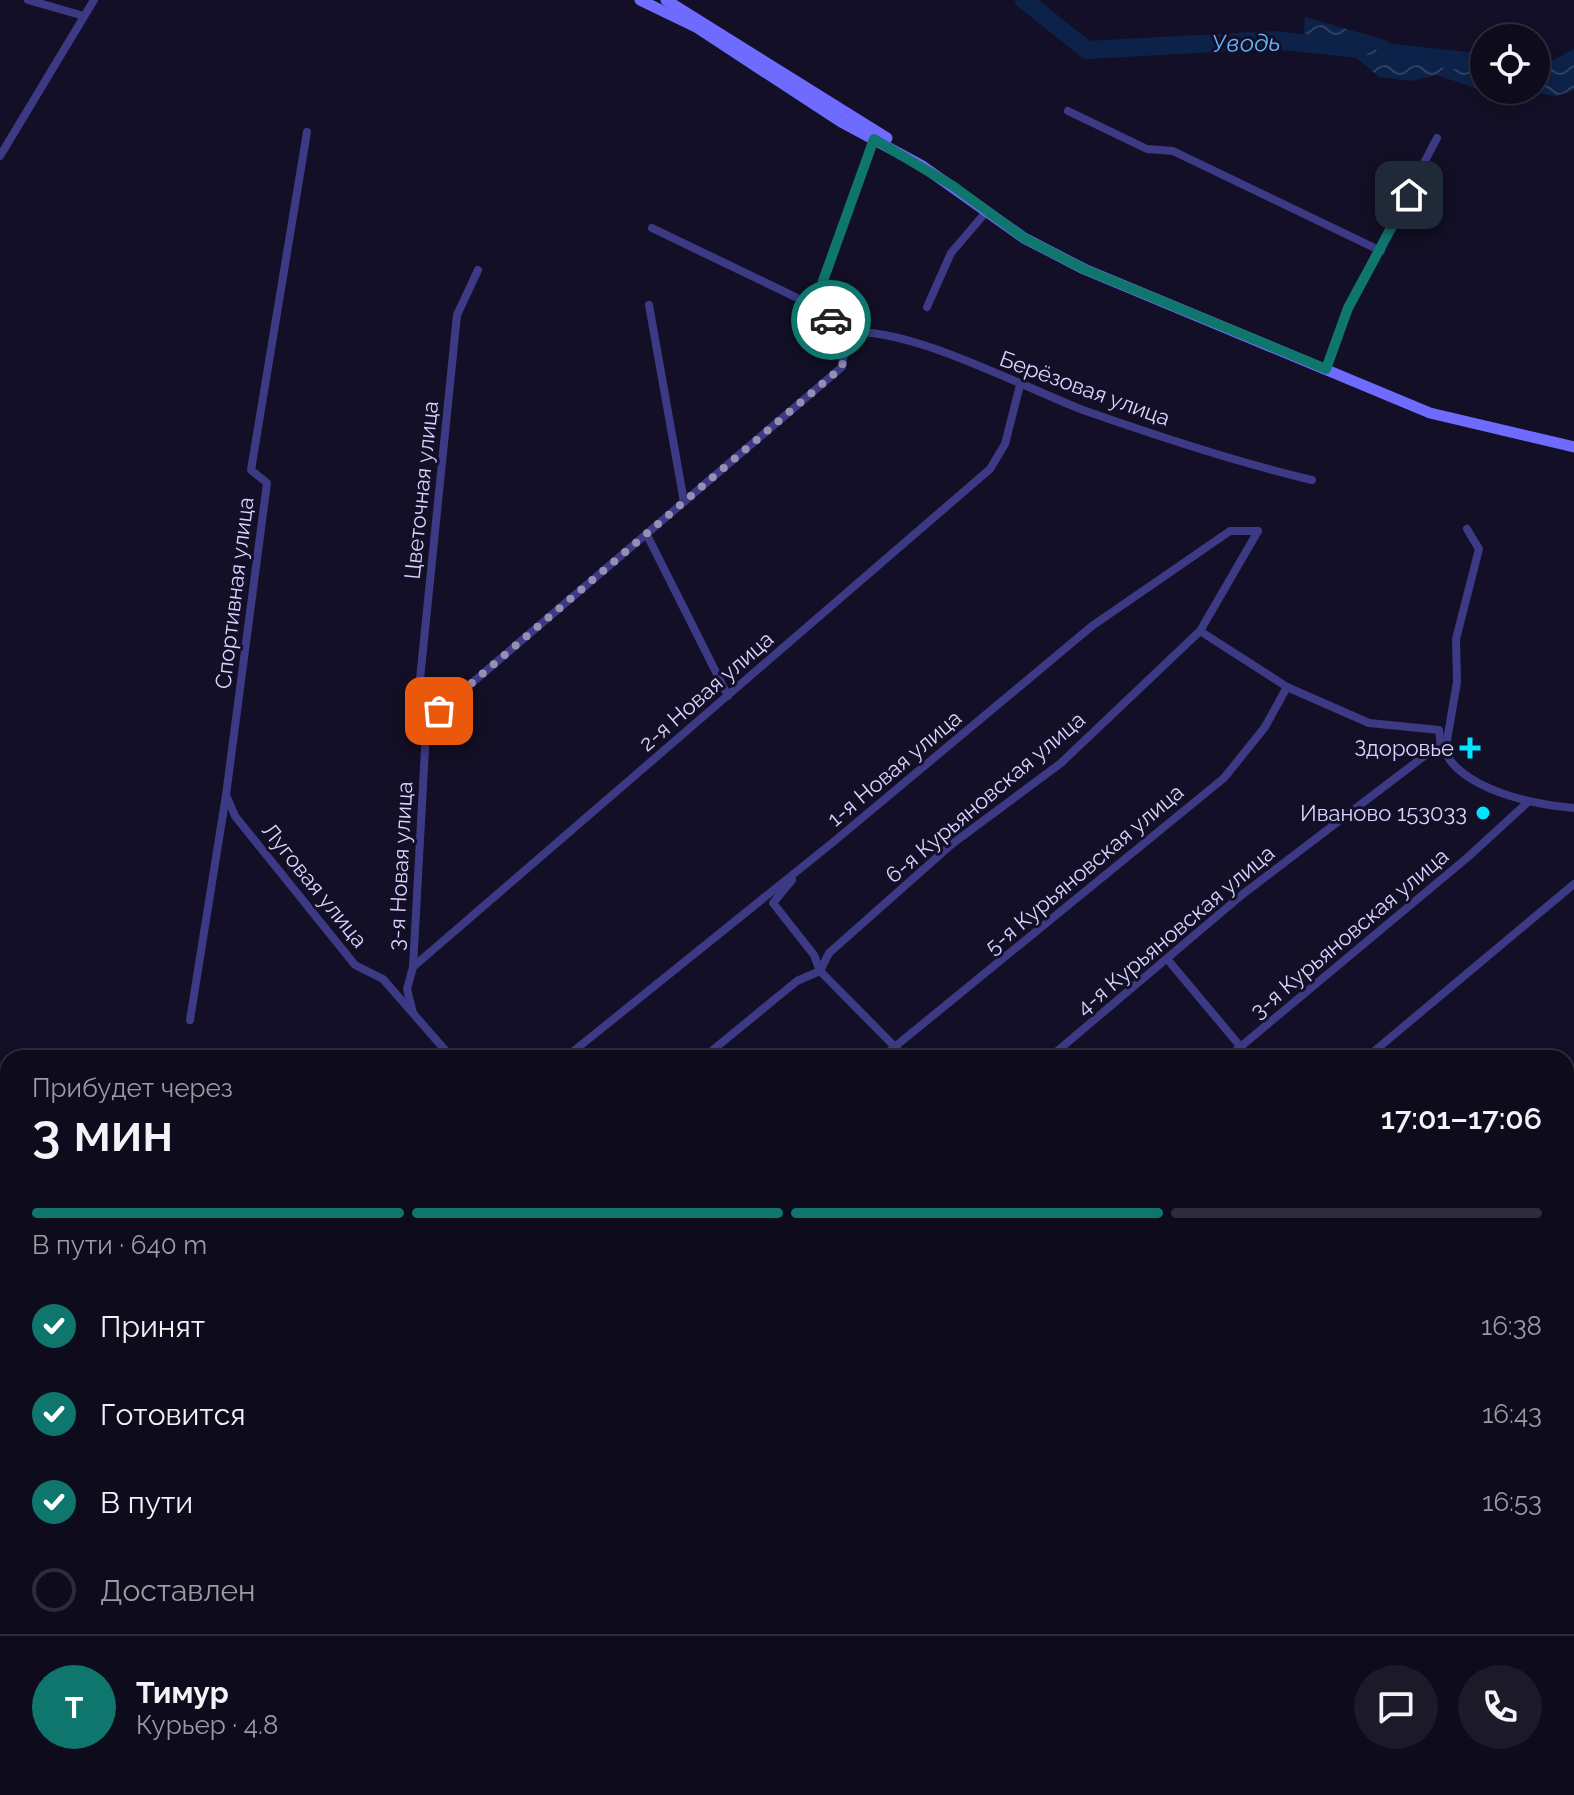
<!DOCTYPE html>
<html lang="ru">
<meta charset="utf-8">
<style>
body{margin:0;font-family:Raleway,sans-serif;background:#1c1929;color:#f1f3f6;height:100vh;display:flex;flex-direction:column;font-size:30px;white-space:nowrap}
*{box-sizing:border-box;margin:0}
p{font-size:26px;color:#9b9ba3}
.icon{flex:none;width:44px;height:44px;fill:none;stroke:currentColor;stroke-width:2;stroke-linecap:round;stroke-linejoin:round}
.map{position:relative;flex:1;overflow:hidden}
.side{position:absolute;left:0px;top:1050px;width:1574px;height:746px;display:flex;flex-direction:column;background:#0e0b1c;border-radius:24px 24px 0 0;box-shadow:0 4px 12px #0003,0 0 0 2px #2e2b3b}
.side>*{flex:none}
.buttons{position:absolute;left:1470px;top:24px;display:grid;gap:16px}
.buttons a{display:grid;place-items:center;width:80px;height:80px;border-radius:50%;background:#0e0b1c;box-shadow:0 4px 12px #0003,0 0 0 2px #2e2b3b;font-size:40px}
.pin{position:absolute;display:grid;place-items:center;width:68px;height:68px;color:#fff;margin:-34px;border-radius:16px;box-shadow:0 4px 12px #0006}
.courier{position:absolute;display:grid;place-items:center;width:80px;height:80px;margin:-40px;border:6px solid #0f766e;border-radius:50%;background:#fff;color:#222;box-shadow:0 2px 10px #0007}
.summary em{font-style:normal;font-weight:600}
.summary div{display:flex;flex-direction:column-reverse}
.summary{display:flex;align-items:center;justify-content:space-between;height:136px;padding:0 32px}
h1{font-size:52px;font-weight:600;line-height:60px}
.bar{display:grid;grid-template-columns:repeat(4,1fr);gap:12px 8px;align-content:center;height:96px;padding:0 32px}
.bar i{height:10px;border-radius:6px;background:#2e2b3b}
.bar .selected{background:#0f766e}
.bar p{grid-column:span 4}
.line{display:flex;align-items:center;gap:20px;padding:0 32px;border-top:2px solid #2e2b3b}
.line div{flex:1}
.round{display:grid;place-items:center;flex:none;width:84px;height:84px;border-radius:42px;background:#1c1929}
ol{padding:0 32px;list-style:none}
li{display:flex;align-items:center;gap:24px;height:88px}
li p{margin-inline-start:auto}
li .icon{padding:8px;border-radius:50%;background:#0f766e;color:#fff;stroke-width:4}
li:last-child{color:#9b9ba3}
li i{width:44px;height:44px;border:4px solid #2e2b3b;border-radius:50%}
.map>svg:first-child{display:block}
.cemetery{fill:url(#cemetery-stones)}
.garden{fill:url(#garden-dots)}
.water{fill:url(#water-waves)}
.lines{fill:none;stroke-linecap:round;stroke-linejoin:round}
.stream{stroke:#0c2248;stroke-width:3}
.river{stroke:#0c2248;stroke-width:18}
.minor{stroke:#3d3a85;stroke-width:8}
.secondary{stroke:#6f6bff;stroke-width:11}
.rail{stroke:#00e5ff;stroke-width:3;stroke-dasharray:12 10;stroke-linecap:butt}
.done{stroke:#948fb3;stroke-width:8;stroke-dasharray:0 14.4}
.route{stroke:#0f766e;stroke-width:10}
.poi-dot{fill:#00e5ff;stroke:#130f26;stroke-width:3}
.labels{text-anchor:middle;dominant-baseline:central;stroke-width:6;stroke-linejoin:round;paint-order:stroke}
.street-label{font-size:22px;fill:#d9d4ff;stroke:#130f26}
.poi-label{font-size:22px;fill:#d9d4ff;stroke:#130f26;text-anchor:end}
.water-label{font-size:24px;font-style:italic;fill:#62b6ff;stroke:#130f26}
</style>
<div class="map">
<svg width="1574" height="1795" viewBox="0 0 1574 1795">
<defs>
<pattern id="cemetery-stones" width="16" height="16" patternUnits="userSpaceOnUse" patternTransform="scale(2)"><rect width="16" height="16" fill="#12302f"/><path d="M2 7V4a2 2 0 0 1 4 0v3zM10 15v-3a2 2 0 0 1 4 0v3z" fill="#344d4e"/></pattern>
<pattern id="garden-dots" width="8" height="8" patternUnits="userSpaceOnUse" patternTransform="scale(2)"><rect width="8" height="8" fill="#12302f"/><path d="M2 2h.1M6 6h.1" fill="none" stroke="#344d4e" stroke-width="1.8" stroke-linecap="round"/></pattern>
<pattern id="water-waves" width="16" height="10" patternUnits="userSpaceOnUse" patternTransform="scale(2)"><rect width="16" height="10" fill="#0c2248"/><path d="M0 5q4-4 8 0t8 0" fill="none" stroke="#2f4163"/></pattern>
</defs>
<rect width="100%" height="100%" fill="#130f26"/>
<polygon class="cemetery" points="0,1741 8,1748 8,1788 55,1788 63,1795 0,1795"/>
<polygon class="garden" points="71,1788 475,1788 481,1795 78,1795"/>
<g class="water">
<polygon points="1305,17 1385,40 1425,64 1446,58 1484,69 1484,90 1495,90 1490,93 1437,75 1411,81 1379,77 1352,54 1304,33"/>
<polygon points="1574,49 1574,90 1556,96 1518,90 1536,90 1536,70"/>
</g>
<g class="lines">
<g class="stream">
<polyline points="0,1314 8,1320"/>
<polyline points="486,1788 492,1795"/>
</g>
<g class="river">
<polyline points="1024,0 1087,50 1273,40 1360,49"/>
<polyline points="1385,52 1484,63"/>
</g>
<g class="minor">
<polyline points="28,0 84,16"/>
<polyline points="1068,111 1147,149 1173,151 1381,251"/>
<polyline points="0,156 94,0"/>
<polyline points="652,228 814,306 847,333"/>
<polyline points="649,305 684,502"/>
<polyline points="814,306 875,137"/>
<polyline points="927,307 951,253 986,212"/>
<path d="M 847,333 C 904,324 1025,388 1083,410 C 1157,436 1235,462 1312,480"/>
<polyline points="1326,369 1348,308 1437,138"/>
<polyline points="647,535 728,696"/>
<path d="M 1200,631 L 1287,687 L 1369,723 L 1439,730 C 1441,787 1530,804 1574,808"/>
<polyline points="439,711 419,689 457,315 478,270"/>
<polyline points="1445,752 1457,682 1456,639 1479,549 1467,529"/>
<polyline points="227,797 235,816 355,965 383,979 452,1058"/>
<polyline points="792,880 773,903 814,955 820,971 906,1058"/>
<polyline points="1168,960 1250,1058"/>
<polyline points="413,967 426,731 439,711 842,367 847,333"/>
<polyline points="413,1013 407,989 413,967 990,469 1005,444 1020,385"/>
<polyline points="190,1020 226,795 267,483 251,470 307,132"/>
<polyline points="565,1058 832,843 1092,626 1230,531 1258,531"/>
<polyline points="703,1058 797,981 820,971 829,953 952,844 1061,763 1200,631 1258,531"/>
<polyline points="881,1058 1224,778 1265,727 1287,687"/>
<polyline points="1049,1058 1243,894 1440,744"/>
<polyline points="1227,1058 1468,857 1528,802"/>
<polyline points="1366,1058 1574,884"/>
<polyline points="1566,1077 1574,1071"/>
<polyline points="1566,1325 1574,1319"/>
<polyline points="1566,1373 1574,1383"/>
<polyline points="1566,1518 1574,1508"/>
<polyline points="1566,1683 1574,1689 1566,1710"/>
<polyline points="0,1729 8,1738"/>
<polyline points="59,1788 66,1795"/>
<polyline points="1138,1788 1190,1795"/>
<polyline points="913,1795 921,1788"/>
<polyline points="973,1795 974,1788"/>
<polyline points="1053,1795 1053,1788"/>
<polyline points="1290,1795 1293,1788"/>
<polyline points="1423,1795 1425,1788"/>
<polyline points="1535,1795 1537,1788"/>
</g>
<g class="secondary">
<polyline points="640,0 696,27 841,122 921,165 1024,238 1084,269 1430,413 1574,447"/>
<polyline points="666,0 887,138"/>
</g>
<g class="rail">
<polyline points="1566,1183 1574,1176"/>
<polyline points="808,1795 816,1788"/>
</g>
</g>
<g class="lines">
<polyline class="done" points="439,711 842,367 847,333 831,320"/>
<polyline class="route" points="831,320 814,306 874,139 953,186 1024,238 1084,269 1326,369 1348,308 1409,195"/>
</g>
<g class="poi-dot">
<path d="M1466 736h8v8h8v8h-8v8h-8v-8h-8v-8h8z"/>
<circle cx="1483" cy="813" r="8"/>
</g>
<g class="labels">
<g class="street-label">
<text transform="translate(1085 388) rotate(20)">Берёзовая улица</text>
<text transform="translate(421 490) rotate(-84)">Цветочная улица</text>
<text transform="translate(234 593) rotate(-83)">Спортивная улица</text>
<text transform="translate(706 691) rotate(-41)">2-я Новая улица</text>
<text transform="translate(894 768) rotate(-40)">1-я Новая улица</text>
<text transform="translate(985 797) rotate(-40)">6-я Курьяновская улица</text>
<text transform="translate(400 866) rotate(-87)">3-я Новая улица</text>
<text transform="translate(1084 869) rotate(-40)">5-я Курьяновская улица</text>
<text transform="translate(315 885) rotate(51)">Луговая улица</text>
<text transform="translate(1175 930) rotate(-40)">4-я Курьяновская улица</text>
<text transform="translate(1349 933) rotate(-40)">3-я Курьяновская улица</text>
</g>
<g class="poi-label">
<text x="1454" y="748">Здоровье</text>
<text x="1467" y="813">Иваново 153033</text>
</g>
<g class="water-label">
<text transform="translate(1246 43) rotate(-1)">Уводь</text>
</g>
</g>
</svg>
<div class="buttons">
<a><svg class="icon" aria-label="locate" viewBox="0 0 24 24"><circle cx="12" cy="12" r="6"/><path d="M12 2v4M12 18v4M2 12h4M18 12h4"/></svg></a>
</div>
<div class="pin" style="left:439px;top:711px;background:#ea580c"><svg class="icon" aria-label="bag" viewBox="0 0 24 24"><path d="M5 8h14l-1 12H6zM9 8a3 3 0 0 1 6 0"/></svg></div>
<div class="pin" style="left:1409px;top:195px;background:#1f2937"><svg class="icon" aria-label="home" viewBox="0 0 24 24"><path d="M3 11l9-7 9 7M6 9v11h12V9"/></svg></div>
<div class="courier" style="left:831px;top:320px"><svg class="icon" aria-label="car" viewBox="0 0 24 24"><path d="M5 17H2v-5l4-1 3-4h7l3 4 3 1v5h-3M9 17h6M6 11h13"/><circle cx="7" cy="17" r="2"/><circle cx="17" cy="17" r="2"/></svg></div>
<section class="side">
<div class="summary"><div><h1>3 мин</h1><p>Прибудет через</p></div><em>17:01–17:06</em></div>
<div class="bar"><i class="selected"></i><i class="selected"></i><i class="selected"></i><i></i><p>В пути · 640 m</p></div>
<ol>
<li><svg class="icon" aria-label="check" viewBox="0 0 24 24"><path d="M5 12l5 5 9-10"/></svg>Принят<p>16:38</p></li>
<li><svg class="icon" aria-label="check" viewBox="0 0 24 24"><path d="M5 12l5 5 9-10"/></svg>Готовится<p>16:43</p></li>
<li><svg class="icon" aria-label="check" viewBox="0 0 24 24"><path d="M5 12l5 5 9-10"/></svg>В пути<p>16:53</p></li>
<li><i></i>Доставлен</li>
</ol>
<div class="line" style="height:144px"><b class="round" style="background:#0f766e;color:#fff">Т</b><div><b>Тимур</b><p>Курьер · 4.8</p></div><a class="round"><svg class="icon" aria-label="chat" viewBox="0 0 24 24"><path d="M4 5h16v11H9l-5 4z"/></svg></a><a class="round"><svg class="icon" aria-label="phone" viewBox="0 0 24 24"><path d="M5 4h4l2 5-3 2q2 4 5 5l2-3 5 2v4C11 20 4 13 5 4z"/></svg></a></div>
</section>
</div>
